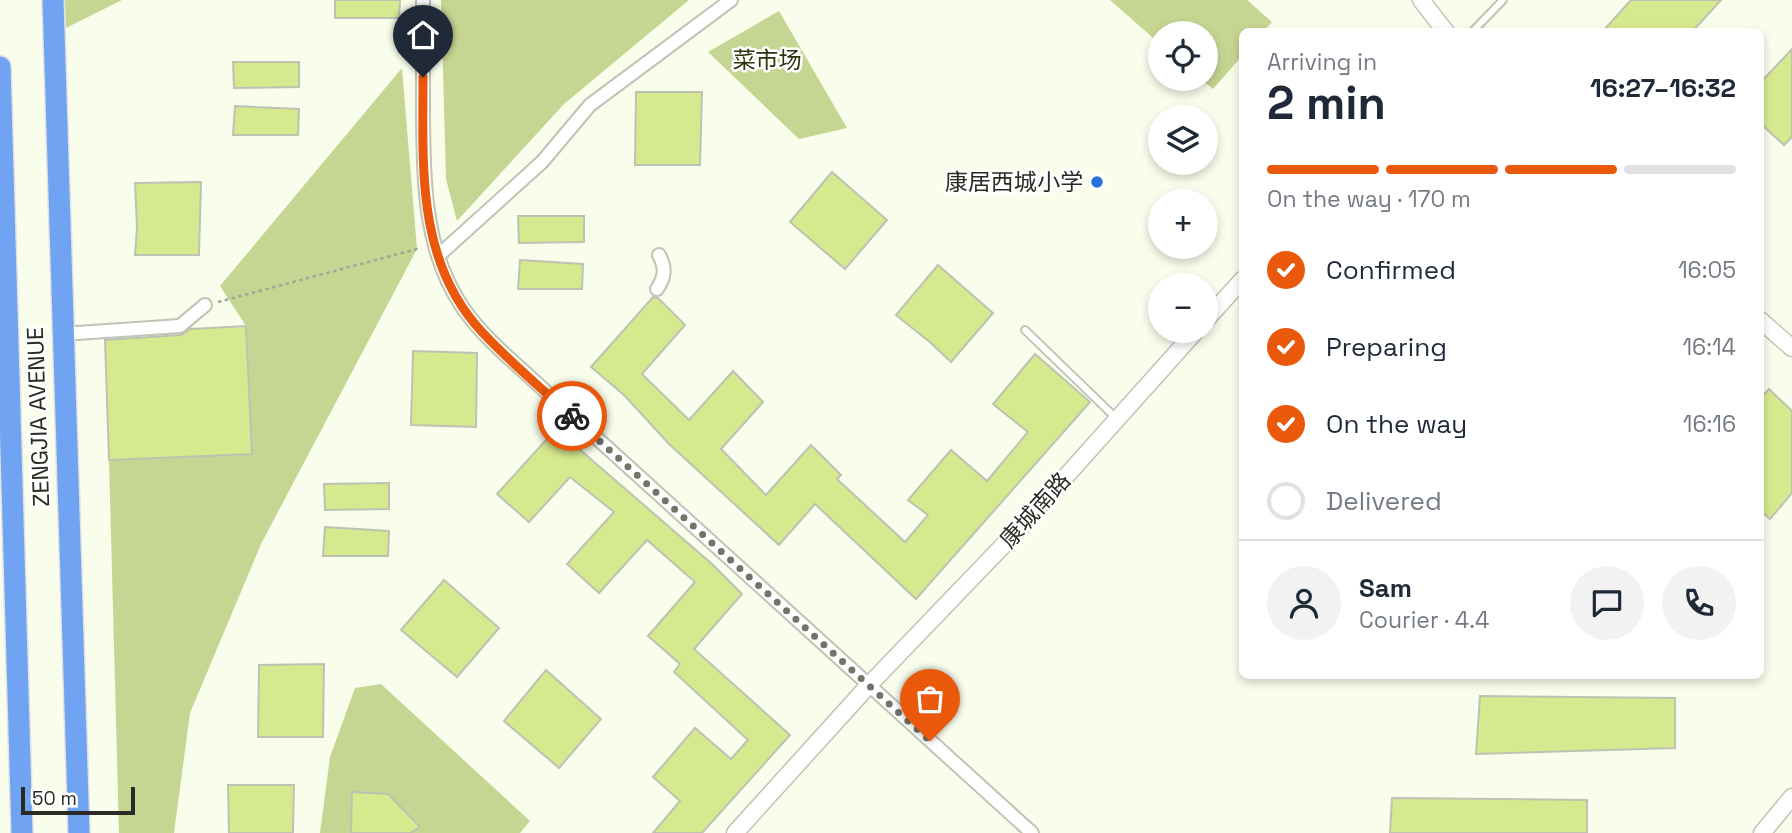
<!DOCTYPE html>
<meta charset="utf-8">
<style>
body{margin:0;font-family:"Space Grotesk","Noto Sans SC",sans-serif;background:#f2f2f3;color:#1f2937;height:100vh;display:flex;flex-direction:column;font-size:26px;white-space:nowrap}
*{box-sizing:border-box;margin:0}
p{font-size:23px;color:#747a83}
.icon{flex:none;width:38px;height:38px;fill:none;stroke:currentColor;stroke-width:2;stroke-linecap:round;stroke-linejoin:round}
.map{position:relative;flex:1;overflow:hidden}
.panel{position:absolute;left:1239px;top:28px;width:525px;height:651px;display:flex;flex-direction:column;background:#fff;border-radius:10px;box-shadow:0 4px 10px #0003}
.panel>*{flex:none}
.tools{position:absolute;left:1148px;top:21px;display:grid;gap:14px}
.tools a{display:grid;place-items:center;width:70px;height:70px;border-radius:50%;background:#fff;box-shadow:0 4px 10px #0003;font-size:35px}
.scale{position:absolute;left:21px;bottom:18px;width:114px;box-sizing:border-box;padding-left:7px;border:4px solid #292b24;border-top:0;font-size:19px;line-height:24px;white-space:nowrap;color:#292b24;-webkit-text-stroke:5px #fff;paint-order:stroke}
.pin{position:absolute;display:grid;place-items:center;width:60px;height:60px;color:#fff;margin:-72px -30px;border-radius:50% 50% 50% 0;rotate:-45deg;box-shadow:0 0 7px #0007}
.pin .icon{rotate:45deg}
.courier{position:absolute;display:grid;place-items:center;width:70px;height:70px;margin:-35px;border:5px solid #ea580c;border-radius:50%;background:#fff;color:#222;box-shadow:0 2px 9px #0007}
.summary em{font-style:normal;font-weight:800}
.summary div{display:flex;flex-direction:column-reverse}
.summary{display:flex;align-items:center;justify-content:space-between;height:119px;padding:0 28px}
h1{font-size:46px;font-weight:800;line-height:52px}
.bar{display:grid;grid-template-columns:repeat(4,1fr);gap:10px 7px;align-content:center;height:84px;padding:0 28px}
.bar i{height:9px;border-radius:5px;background:#e0e1e3}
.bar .active{background:#ea580c}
.bar p{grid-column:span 4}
.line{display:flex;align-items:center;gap:18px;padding:0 28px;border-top:2px solid #e0e1e3}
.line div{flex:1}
.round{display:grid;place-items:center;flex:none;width:74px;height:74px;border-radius:37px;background:#f2f2f3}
ol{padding:0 28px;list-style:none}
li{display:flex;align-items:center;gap:21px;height:77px}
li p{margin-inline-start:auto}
li .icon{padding:7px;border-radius:50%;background:#ea580c;color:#fff;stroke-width:4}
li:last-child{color:#747a83}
li i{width:38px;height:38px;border:4px solid #e0e1e3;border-radius:50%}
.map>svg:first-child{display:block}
.green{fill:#c7d592}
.building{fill:#d7e98e;stroke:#bec2b2;stroke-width:2}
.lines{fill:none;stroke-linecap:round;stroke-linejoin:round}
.service-casing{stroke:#c0c4b4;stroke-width:10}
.minor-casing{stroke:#c0c4b4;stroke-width:16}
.tertiary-casing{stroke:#c0c4b4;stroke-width:19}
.trunk-casing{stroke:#e1e1e0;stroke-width:24}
.path{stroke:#a2a599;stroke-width:2.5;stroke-dasharray:3.5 3.5;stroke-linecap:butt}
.service{stroke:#fff;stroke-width:6}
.minor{stroke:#fff;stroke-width:12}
.tertiary{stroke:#fff;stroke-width:16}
.trunk{stroke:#70a4f2;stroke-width:21}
.done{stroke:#72746a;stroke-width:7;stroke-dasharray:0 12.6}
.route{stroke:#ea580c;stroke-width:9}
.poi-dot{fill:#2572dd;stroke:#fff;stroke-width:2.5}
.labels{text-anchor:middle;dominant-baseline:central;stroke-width:5;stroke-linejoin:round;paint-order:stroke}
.park-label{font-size:23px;fill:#2d330d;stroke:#fff}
.poi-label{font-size:23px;fill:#292b24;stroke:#fff;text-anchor:end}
.street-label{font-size:23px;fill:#292b24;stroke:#fff}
</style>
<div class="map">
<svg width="1792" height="833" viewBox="0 0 1792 833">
<rect width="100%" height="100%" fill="#f9fdec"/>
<g class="green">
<polygon points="65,0 122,0 66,28"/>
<polygon points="441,0 689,0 564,104 457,221 446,179"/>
<polygon points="1110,0 1247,0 1272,22 1264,31 1242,32 1242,56 1213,89 1201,79 1206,79 1206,33 1160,33 1160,44"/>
<polygon points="779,11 847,128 799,139 708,52"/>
<polygon points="402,68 417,249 261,544 190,713 174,833 119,833 109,460 252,453 246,326 220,286"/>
<polygon points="381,684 530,821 520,833 320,833 330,757 355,688"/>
</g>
<g class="building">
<polygon points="335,0 400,0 399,18 335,18"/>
<polygon points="1631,0 1721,0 1692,32 1602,32"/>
<polygon points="1792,49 1792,137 1784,145 1760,123 1760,83"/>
<polygon points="233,62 299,62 299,87 234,88"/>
<polygon points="636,92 702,92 700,165 635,165"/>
<polygon points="235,106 299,109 298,135 233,135"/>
<polygon points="832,172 887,220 845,269 790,222"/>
<polygon points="201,182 199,255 135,255 137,227 135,183"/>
<polygon points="518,216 584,216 584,242 519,243"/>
<polygon points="520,260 583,264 582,289 518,289"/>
<polygon points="938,265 993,313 951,362 931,343 896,315"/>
<polygon points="653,297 658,298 685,325 642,374 689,420 733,371 763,402 721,449 766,495 811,445 841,475 837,479 905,542 928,515 908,500 951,450 987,481 1028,432 993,404 1035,354 1090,402 916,599 815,504 779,545 669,444 624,395 591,367"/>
<polygon points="246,326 252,454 109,460 105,340 181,335 190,329"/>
<polygon points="413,351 477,353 476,427 411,425"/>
<polygon points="1769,389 1792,411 1792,493 1770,519 1760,510 1760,399"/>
<polygon points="556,429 712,564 742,594 694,649 790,735 702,833 653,833 680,801 653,777 695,728 731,759 748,740 674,672 680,664 648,636 695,582 647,540 599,593 567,564 614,512 570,477 529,522 497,494"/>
<polygon points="389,483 389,509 325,510 324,484"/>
<polygon points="325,527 389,531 388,556 323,556"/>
<polygon points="444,580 499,628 457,677 401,630"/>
<polygon points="324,664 323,737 258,737 259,665"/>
<polygon points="546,670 601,719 559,768 504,721"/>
<polygon points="1480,696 1675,698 1675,748 1476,754"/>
<polygon points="228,785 294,785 293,833 229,833"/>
<polygon points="352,792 388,794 420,827 410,833 351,833"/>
<polygon points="1392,798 1587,800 1587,833 1390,833"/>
</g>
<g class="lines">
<g class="service-casing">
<g id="service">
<polyline points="1472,32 1503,0"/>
<polyline points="1025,330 1116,418"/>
</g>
</g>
<g class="minor-casing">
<g id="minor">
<path d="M 423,0 C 423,39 423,79 423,118 C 424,184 424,251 463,308 C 485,340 518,365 546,392 L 1032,833"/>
<polyline points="438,256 542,162 590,105 731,0"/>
<path d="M 657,289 C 665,277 666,268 659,255"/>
<polyline points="62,334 180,326 205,305"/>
</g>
</g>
<g class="tertiary-casing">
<g id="tertiary">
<polyline points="1421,0 1446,32"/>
<polyline points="1206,320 1242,280"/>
<polyline points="1760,320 1792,348"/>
<polyline points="735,833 869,685 1017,531 1196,331"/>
<polyline points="1762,833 1792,797"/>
</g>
</g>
<g class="trunk-casing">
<g id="trunk">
<polyline points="53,0 79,833"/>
<polyline points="0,67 22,833"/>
</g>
</g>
<polyline class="path" points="218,302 417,249 421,250"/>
<use href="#service" class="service"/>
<use href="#minor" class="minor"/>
<use href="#tertiary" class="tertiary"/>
<use href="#trunk" class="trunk"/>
</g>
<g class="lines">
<polyline class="done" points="572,416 930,741"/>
<path class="route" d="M 423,77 C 423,167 416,261 482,332 C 510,362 542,389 572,416"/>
</g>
<circle class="poi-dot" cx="1097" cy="182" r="7"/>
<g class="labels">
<g class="park-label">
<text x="767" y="60">菜市场</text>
</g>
<g class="poi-label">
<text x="1083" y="182">康居西城小学</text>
</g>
<g class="street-label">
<text transform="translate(38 417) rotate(-92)">ZENGJIA AVENUE</text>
<text transform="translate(1035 510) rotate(-48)">康城南路</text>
</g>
</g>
</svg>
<div class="tools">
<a><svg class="icon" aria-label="locate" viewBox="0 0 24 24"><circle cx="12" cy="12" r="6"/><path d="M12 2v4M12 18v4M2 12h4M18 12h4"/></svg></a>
<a><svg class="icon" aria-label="layers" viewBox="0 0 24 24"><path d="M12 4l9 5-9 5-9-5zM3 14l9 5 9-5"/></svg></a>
<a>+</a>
<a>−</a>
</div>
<div class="scale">50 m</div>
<div class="pin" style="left:930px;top:741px;background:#ea580c"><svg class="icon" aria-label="bag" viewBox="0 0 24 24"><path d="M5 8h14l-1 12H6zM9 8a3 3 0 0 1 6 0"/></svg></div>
<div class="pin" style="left:423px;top:77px;background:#1f2937"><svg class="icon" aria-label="home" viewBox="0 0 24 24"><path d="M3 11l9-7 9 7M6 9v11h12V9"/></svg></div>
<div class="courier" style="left:572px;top:416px"><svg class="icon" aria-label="bike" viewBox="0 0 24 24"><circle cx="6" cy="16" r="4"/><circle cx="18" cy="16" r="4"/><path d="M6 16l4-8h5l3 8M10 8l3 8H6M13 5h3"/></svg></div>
<section class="panel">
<div class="summary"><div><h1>2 min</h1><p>Arriving in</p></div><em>16:27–16:32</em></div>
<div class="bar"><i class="active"></i><i class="active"></i><i class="active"></i><i></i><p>On the way · 170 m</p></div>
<ol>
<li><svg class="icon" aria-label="check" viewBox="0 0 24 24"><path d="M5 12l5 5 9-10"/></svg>Confirmed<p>16:05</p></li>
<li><svg class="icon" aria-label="check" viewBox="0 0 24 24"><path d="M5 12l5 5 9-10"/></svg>Preparing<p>16:14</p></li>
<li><svg class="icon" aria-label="check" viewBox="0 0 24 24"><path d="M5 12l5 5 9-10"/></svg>On the way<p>16:16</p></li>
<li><i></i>Delivered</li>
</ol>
<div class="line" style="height:126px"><a class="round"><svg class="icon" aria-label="person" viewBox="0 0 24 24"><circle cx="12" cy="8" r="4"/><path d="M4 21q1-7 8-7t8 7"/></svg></a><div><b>Sam</b><p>Courier · 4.4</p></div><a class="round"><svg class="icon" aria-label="chat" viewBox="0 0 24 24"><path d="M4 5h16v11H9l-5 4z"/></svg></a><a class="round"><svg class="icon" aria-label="phone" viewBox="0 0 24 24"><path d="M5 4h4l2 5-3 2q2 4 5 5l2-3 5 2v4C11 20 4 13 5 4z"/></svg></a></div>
</section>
</div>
